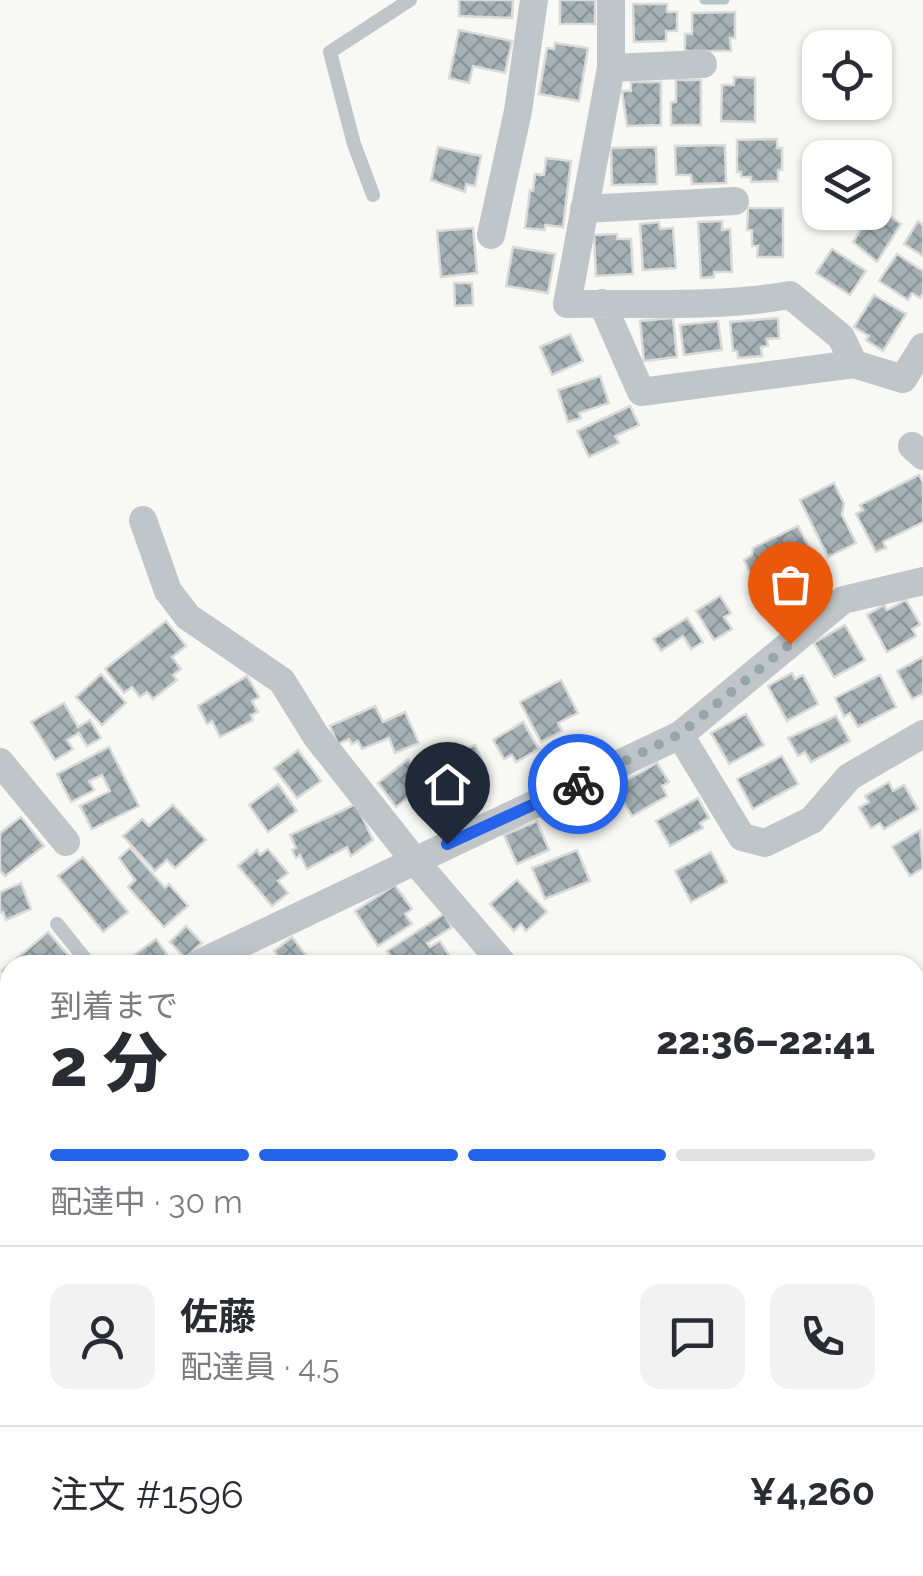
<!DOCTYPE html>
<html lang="ja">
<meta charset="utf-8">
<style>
body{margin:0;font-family:Raleway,"Noto Sans JP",sans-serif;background:#f2f2f3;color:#2b2b33;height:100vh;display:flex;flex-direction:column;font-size:38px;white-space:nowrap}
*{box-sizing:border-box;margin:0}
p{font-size:32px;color:#7c7c81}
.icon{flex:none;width:55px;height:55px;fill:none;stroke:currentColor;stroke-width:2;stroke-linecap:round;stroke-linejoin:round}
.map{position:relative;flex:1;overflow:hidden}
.side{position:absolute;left:0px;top:955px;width:925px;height:622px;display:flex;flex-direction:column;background:#fff;border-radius:30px 30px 0 0;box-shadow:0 2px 8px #0004}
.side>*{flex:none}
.controls{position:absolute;left:802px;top:30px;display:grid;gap:20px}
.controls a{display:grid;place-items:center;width:90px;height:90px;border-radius:20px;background:#fff;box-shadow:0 2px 8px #0004;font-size:50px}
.pin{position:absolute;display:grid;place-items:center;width:85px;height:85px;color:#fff;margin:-102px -42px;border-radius:50% 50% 50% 0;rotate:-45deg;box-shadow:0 0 10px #0007}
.pin .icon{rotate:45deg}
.courier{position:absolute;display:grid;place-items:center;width:100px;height:100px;margin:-50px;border:8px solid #2563eb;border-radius:50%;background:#fff;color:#222;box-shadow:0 2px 12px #0007}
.headline em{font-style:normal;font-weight:800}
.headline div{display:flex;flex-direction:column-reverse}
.headline{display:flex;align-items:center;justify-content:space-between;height:170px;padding:0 50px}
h1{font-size:65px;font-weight:800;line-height:75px}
.bar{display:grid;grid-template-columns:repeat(4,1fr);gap:15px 10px;align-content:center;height:120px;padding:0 50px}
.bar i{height:12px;border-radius:8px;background:#e1e1e2}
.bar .active{background:#2563eb}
.bar p{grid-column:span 4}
.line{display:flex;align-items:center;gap:25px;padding:0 50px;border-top:2px solid #e1e1e2}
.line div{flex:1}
.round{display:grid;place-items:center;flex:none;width:105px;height:105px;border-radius:20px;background:#f2f2f3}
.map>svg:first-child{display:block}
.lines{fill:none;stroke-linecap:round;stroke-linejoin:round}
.stream{stroke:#b6c6c8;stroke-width:9}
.building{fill:url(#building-cross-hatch);stroke:#dadad8;stroke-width:2.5}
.secondary-casing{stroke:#b1b9bd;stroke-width:45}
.lane{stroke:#bfc5c8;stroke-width:14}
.street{stroke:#bfc5c8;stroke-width:28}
.secondary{stroke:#fff;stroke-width:40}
.done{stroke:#96a5aa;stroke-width:10;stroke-dasharray:0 18}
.route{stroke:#2563eb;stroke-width:12}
</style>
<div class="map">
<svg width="923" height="1576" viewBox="0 0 923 1576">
<defs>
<pattern id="building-cross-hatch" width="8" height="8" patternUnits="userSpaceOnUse" patternTransform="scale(2.5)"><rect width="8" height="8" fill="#a5b1b5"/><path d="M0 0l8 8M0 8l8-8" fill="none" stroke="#8a9599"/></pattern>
</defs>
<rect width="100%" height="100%" fill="#f8f8f5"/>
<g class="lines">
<polyline class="stream" points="704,0 725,0"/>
</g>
<g class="building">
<polygon points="459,0 513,0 512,18 459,16"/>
<rect x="560" y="0" width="35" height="24"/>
<polygon points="633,4 667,4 667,12 677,12 677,31 666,31 666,41 634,42"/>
<polygon points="735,12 735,38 730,38 731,51 685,51 685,34 692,34 692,13"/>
<polygon points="459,30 512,41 505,73 473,66 469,83 449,78"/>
<polygon points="555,43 588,48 579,101 539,94 547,48 554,49"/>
<polygon points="734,77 755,78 755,122 721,121 722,85 734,85"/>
<polygon points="676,80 701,80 701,125 671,125 671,102 676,102"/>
<polygon points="631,82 661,82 661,125 627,126 622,91 631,91"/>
<polygon points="777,139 777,148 782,148 782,170 778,170 778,181 751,182 751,177 741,177 741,172 737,172 737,140"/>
<polygon points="725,145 726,183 692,184 691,175 676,175 675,146"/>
<polygon points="438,147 481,156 475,186 466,184 465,192 431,180"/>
<polygon points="656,147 657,184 612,185 611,148"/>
<polygon points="546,158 571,161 563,227 545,225 545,230 525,228 530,190 533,191 535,174 544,175"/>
<polygon points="748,208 783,208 783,257 757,257 758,246 752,246 752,230 747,230"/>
<polygon points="884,212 901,224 877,262 853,242 868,218 877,223"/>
<polygon points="722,221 722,230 730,229 732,272 714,272 714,277 701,278 698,222"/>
<polygon points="918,221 923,225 923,256 904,244"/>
<polygon points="659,222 660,229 673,228 676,268 643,270 640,224"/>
<polygon points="473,228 477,273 441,277 437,231"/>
<polygon points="617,234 617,239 631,239 633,274 596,276 594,235"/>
<polygon points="513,247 555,254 548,293 506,286"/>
<polygon points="832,249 866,271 850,295 816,273"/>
<polygon points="897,254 923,271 923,293 920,298 912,293 908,300 879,281"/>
<polygon points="454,283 472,283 473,305 455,306"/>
<polygon points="874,295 906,314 883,351 866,340 869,336 854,327"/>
<polygon points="673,318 677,357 644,361 640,321"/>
<polygon points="778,318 779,338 767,339 768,346 761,347 762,356 738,358 737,351 733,351 730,322"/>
<polygon points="718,321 722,350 684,355 680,325"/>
<polygon points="570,334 583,361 552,375 540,347"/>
<polygon points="600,376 609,403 579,413 581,418 568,422 558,390"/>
<polygon points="630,406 639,425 615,436 619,443 589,457 577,431"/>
<polygon points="919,475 923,483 923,522 883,542 886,548 876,552 856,514 863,510 860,505"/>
<polygon points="834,483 844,504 842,515 856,543 828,557 800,500"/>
<polygon points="798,526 817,562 803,570 806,577 763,599 744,560 752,555 753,548"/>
<polygon points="720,596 731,613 724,617 732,629 714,640 696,611"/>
<polygon points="906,600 920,624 912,629 916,636 887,652 867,615 884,605 887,610"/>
<polygon points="687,618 703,642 691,649 683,636 661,651 653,639"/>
<polygon points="166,621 186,646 172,657 181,669 173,675 177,680 153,699 147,692 140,697 132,687 124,693 105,669"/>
<polygon points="845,625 865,660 834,677 814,643"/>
<polygon points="923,657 923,694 912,699 897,671"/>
<polygon points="792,673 795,679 803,675 818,704 787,721 768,686"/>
<polygon points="101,674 126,703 102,725 76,697"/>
<polygon points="880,675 896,707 858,727 850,713 844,716 835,698"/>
<polygon points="247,676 259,697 252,701 258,712 251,715 253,720 220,737 212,721 207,724 198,706"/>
<polygon points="561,680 578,713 558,723 562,731 541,742 520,702"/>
<polygon points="64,703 78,727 90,720 101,738 87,746 79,733 67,740 73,749 55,760 31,722"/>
<polygon points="375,706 383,722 405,712 419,743 395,753 389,738 362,749 358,741 352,744 349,739 338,744 330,726"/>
<polygon points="746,714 764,745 729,764 711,733"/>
<polygon points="836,716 850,741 811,762 805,752 798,756 788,738"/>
<polygon points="523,722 539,749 516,762 512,755 504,759 493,740"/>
<polygon points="475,745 486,770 476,775 481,786 454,798 438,762"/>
<polygon points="109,747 139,806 92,829 80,806 110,791 102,775 89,781 94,790 71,802 57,774"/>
<polygon points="298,750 321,781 297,798 274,768"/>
<polygon points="782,756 798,784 753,809 737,779"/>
<polygon points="408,759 431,789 416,800 412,795 396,807 378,783"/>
<polygon points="657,763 669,782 662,786 667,796 632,816 615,787"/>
<polygon points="889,782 893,791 904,785 918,809 884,829 880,823 871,828 859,808 869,802 865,796"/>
<polygon points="278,784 297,811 268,832 249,805"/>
<polygon points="698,798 709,818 700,823 703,828 670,846 656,821"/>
<polygon points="356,804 373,840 351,856 347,847 307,869 300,855 296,858 292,850 296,848 290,835"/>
<polygon points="173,805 206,840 175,868 167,860 155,871 123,836 142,819 149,826"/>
<polygon points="21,817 44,846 5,876 0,870 0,833"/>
<polygon points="537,821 549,850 517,864 504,835"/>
<polygon points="920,830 923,868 910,876 892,847"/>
<polygon points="130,848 165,888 169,884 188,906 164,927 128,887 135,880 119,858"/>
<polygon points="268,849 288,873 278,881 288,893 272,906 238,866 257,850 260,855"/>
<polygon points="577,850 590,881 545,899 532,868"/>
<polygon points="711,852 727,882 691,902 675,871"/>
<polygon points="83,857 128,912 103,932 58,876"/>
<polygon points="517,880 547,912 526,931 521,924 514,931 490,904"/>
<polygon points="21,883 31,909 6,920 3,912 0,913 0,892"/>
<polygon points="395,885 412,909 405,914 412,924 378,946 355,911"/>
<polygon points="444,914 452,927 427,943 430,947 440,941 452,960 445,965 396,965 387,951"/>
<polygon points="186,926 202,943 185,958 170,942"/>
<polygon points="48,932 74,962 71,965 10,965 10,981 2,971"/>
<polygon points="292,937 312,963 309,965 285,965 274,951"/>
<polygon points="156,939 167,954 152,965 135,965 130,958"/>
<polygon points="923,1015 923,1117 915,1100 915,1018"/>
<polygon points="10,1073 10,1109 2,1113 0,1077"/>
<polygon points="8,1142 10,1179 0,1183 0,1145"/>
<polygon points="923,1328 923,1366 918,1367 915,1332"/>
<polygon points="491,1568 536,1568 542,1576 497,1576"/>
<polygon points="567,1568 616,1568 612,1576 563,1576"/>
</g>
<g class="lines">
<g class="secondary-casing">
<g id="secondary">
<polyline points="915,1168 923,1165"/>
<polyline points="191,1576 194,1568"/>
</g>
</g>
<g class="lane">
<polyline points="373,195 354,144 330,52 410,0"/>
<polyline points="57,924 90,965"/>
</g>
<g class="street">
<polyline points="611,68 703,64"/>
<polyline points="584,209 735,201"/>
<polyline points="491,235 518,111 534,0"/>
<path d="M 602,303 L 641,392 L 854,364 L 841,337 L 790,295 C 716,308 641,303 567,304 L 611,68 L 611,0"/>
<polyline points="854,364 903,379 923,347"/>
<polyline points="912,446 923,456"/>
<polyline points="143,520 168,591 188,617 282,681 316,736 414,860 504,965"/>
<polyline points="680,735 742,837 765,843 812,820 849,777 923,734"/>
<polyline points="0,762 66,842"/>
<polyline points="196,965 680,735 843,600 923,581"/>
<polyline points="0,1055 10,1051"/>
<polyline points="0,1219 10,1215"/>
<polyline points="915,1379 923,1376"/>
<polyline points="150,1568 157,1576"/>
<polyline points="283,1568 291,1576"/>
<polyline points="702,1568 710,1576"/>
<polyline points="9,1576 24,1568"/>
<polyline points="419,1576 432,1568"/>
<polyline points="841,1576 845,1571"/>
</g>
<use href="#secondary" class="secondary"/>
</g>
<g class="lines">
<polyline class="done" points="578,784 680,734 790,644"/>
<polyline class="route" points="447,844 578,784"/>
</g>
</svg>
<div class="controls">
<a><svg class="icon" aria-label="locate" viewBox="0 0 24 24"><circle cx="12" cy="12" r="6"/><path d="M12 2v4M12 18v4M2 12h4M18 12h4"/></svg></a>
<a><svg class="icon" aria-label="layers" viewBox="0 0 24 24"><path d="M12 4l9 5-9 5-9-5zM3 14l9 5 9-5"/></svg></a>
</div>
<div class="pin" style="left:790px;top:644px;background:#ea580c"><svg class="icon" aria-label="bag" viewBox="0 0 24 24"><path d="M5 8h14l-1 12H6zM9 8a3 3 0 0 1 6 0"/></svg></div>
<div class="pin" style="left:447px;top:844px;background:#1f2937"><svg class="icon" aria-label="home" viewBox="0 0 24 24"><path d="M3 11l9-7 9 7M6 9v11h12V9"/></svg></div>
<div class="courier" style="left:578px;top:784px"><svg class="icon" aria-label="bike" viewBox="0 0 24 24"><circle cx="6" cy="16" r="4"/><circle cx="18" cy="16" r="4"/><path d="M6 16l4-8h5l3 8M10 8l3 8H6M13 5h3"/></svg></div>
<section class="side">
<div class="headline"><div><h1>2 分</h1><p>到着まで</p></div><em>22:36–22:41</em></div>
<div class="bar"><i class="active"></i><i class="active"></i><i class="active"></i><i></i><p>配達中 · 30 m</p></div>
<div class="line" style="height:180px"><a class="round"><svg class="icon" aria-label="person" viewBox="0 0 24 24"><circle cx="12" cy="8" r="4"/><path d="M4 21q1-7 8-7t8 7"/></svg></a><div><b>佐藤</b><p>配達員 · 4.5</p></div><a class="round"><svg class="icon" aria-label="chat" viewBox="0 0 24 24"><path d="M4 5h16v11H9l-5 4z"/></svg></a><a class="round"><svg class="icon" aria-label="phone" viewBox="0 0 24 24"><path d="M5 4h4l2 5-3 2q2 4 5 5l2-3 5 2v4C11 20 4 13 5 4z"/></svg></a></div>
<div class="line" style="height:130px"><div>注文 #1596</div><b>¥4,260</b></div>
</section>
</div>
